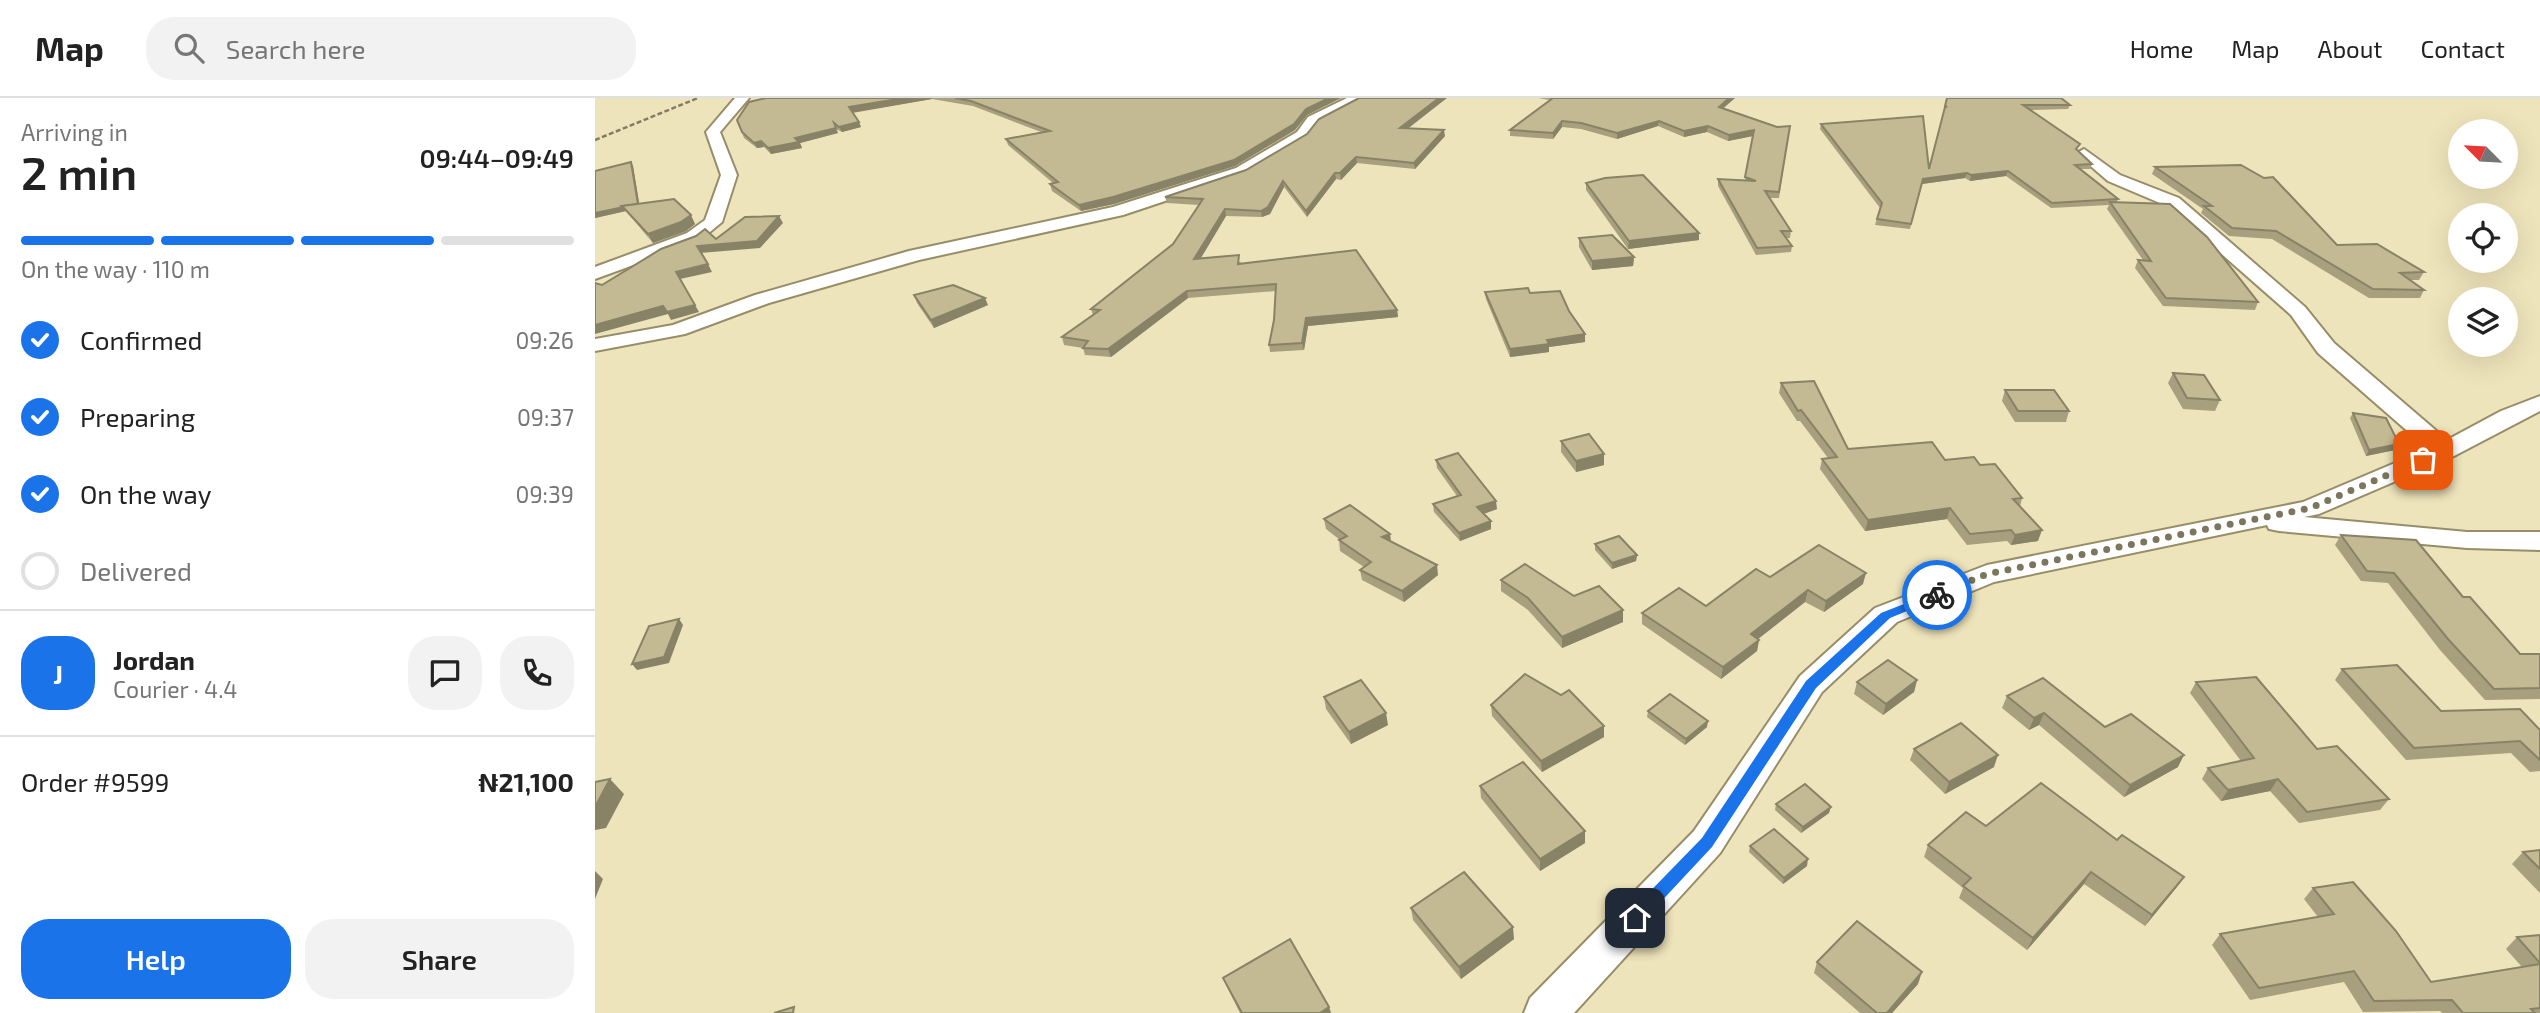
<!DOCTYPE html>
<meta charset="utf-8">
<style>
body{margin:0;font-family:"Exo 2",sans-serif;background:#f2f2f2;color:#222;height:100vh;display:flex;flex-direction:column;font-size:26px;white-space:nowrap}
*{box-sizing:border-box;margin:0}
p{font-size:23px;color:#767676}
.icon{flex:none;width:38px;height:38px;fill:none;stroke:currentColor;stroke-width:2;stroke-linecap:round;stroke-linejoin:round}
.map{position:relative;flex:1;overflow:hidden}
.details{display:flex;flex-direction:column;background:#fff;width:595px}
.details>*{flex:none}
.needle{width:46px;rotate:294deg}
.buttons{position:absolute;left:1853px;top:21px;display:grid;gap:14px}
.buttons a{display:grid;place-items:center;width:70px;height:70px;border-radius:50%;background:#fff;box-shadow:0 7px 28px #0002;font-size:35px}
.pin{position:absolute;display:grid;place-items:center;width:60px;height:60px;color:#fff;margin:-30px;border-radius:14px;box-shadow:0 4px 10px #0006}
.courier{position:absolute;display:grid;place-items:center;width:70px;height:70px;margin:-35px;border:5px solid #1a73e8;border-radius:50%;background:#fff;color:#222;box-shadow:0 2px 9px #0007}
.headline em{font-style:normal;font-weight:600}
.headline div{display:flex;flex-direction:column-reverse}
.headline{display:flex;align-items:center;justify-content:space-between;height:119px;padding:0 21px}
h1{font-size:46px;font-weight:600;line-height:52px}
.bar{display:grid;grid-template-columns:repeat(4,1fr);gap:10px 7px;align-content:center;height:84px;padding:0 21px}
.bar i{height:9px;border-radius:5px;background:#e0e0e0}
.bar .current{background:#1a73e8}
.bar p{grid-column:span 4}
.line{display:flex;align-items:center;gap:18px;padding:0 21px;border-top:2px solid #e0e0e0}
.line div{flex:1}
.round{display:grid;place-items:center;flex:none;width:74px;height:74px;border-radius:28px;background:#f2f2f2}
ol{padding:0 21px;list-style:none}
li{display:flex;align-items:center;gap:21px;height:77px}
li p{margin-inline-start:auto}
li .icon{padding:7px;border-radius:50%;background:#1a73e8;color:#fff;stroke-width:4}
li:last-child{color:#767676}
li i{width:38px;height:38px;border:4px solid #e0e0e0;border-radius:50%}
.cta{display:flex;gap:14px;margin-top:auto;padding:14px 21px}
.cta a{flex:1;height:80px;border-radius:28px;background:#1a73e8;color:#fff;font-size:28px;font-weight:600;line-height:80px;text-align:center}
.cta a+a{background:#f2f2f2;color:#222}
header{display:flex;align-items:center;gap:42px;box-sizing:border-box;height:98px;padding:0 35px;background:#fff;border-bottom:2px solid #e0e0e0}
header strong{font-size:33px}
nav{display:flex;gap:38px;margin-inline-start:auto;font-size:24px}
.search{width:490px;height:63px;background:#f2f2f2;display:flex;align-items:center;gap:18px;box-sizing:border-box;padding:0 24px;border-radius:28px;color:#767676;font-size:26px}
main{display:flex;flex:1;min-height:0}
.map>svg:first-child{display:block}
.lines{fill:none;stroke-linecap:round;stroke-linejoin:round}
.minor-casing{stroke:#978d68;stroke-width:4}
.minor{fill:#fff;fill-rule:evenodd}
.rail{stroke:#827c62;stroke-width:2.5;stroke-dasharray:5 2.5;stroke-linecap:butt}
.wall{fill:#a89f7e}
.shaded-wall{fill:#888266}
.building{fill:#c3b992;stroke:#888266;stroke-width:2}
.route{fill:#1a73e8}
.done{stroke:#7c765d;stroke-width:7;stroke-dasharray:0 12.6}
</style>
<header>
<strong>Map</strong>
<div class="search"><svg class="icon" aria-label="search" viewBox="0 0 24 24"><circle cx="10" cy="10" r="6"/><path d="M15 15l6 6"/></svg>Search here</div>
<nav><a>Home</a><a>Map</a><a>About</a><a>Contact</a></nav>
</header>
<main>
<section class="details">
<div class="headline"><div><h1>2 min</h1><p>Arriving in</p></div><em>09:44–09:49</em></div>
<div class="bar"><i class="current"></i><i class="current"></i><i class="current"></i><i></i><p>On the way · 110 m</p></div>
<ol>
<li><svg class="icon" aria-label="check" viewBox="0 0 24 24"><path d="M5 12l5 5 9-10"/></svg>Confirmed<p>09:26</p></li>
<li><svg class="icon" aria-label="check" viewBox="0 0 24 24"><path d="M5 12l5 5 9-10"/></svg>Preparing<p>09:37</p></li>
<li><svg class="icon" aria-label="check" viewBox="0 0 24 24"><path d="M5 12l5 5 9-10"/></svg>On the way<p>09:39</p></li>
<li><i></i>Delivered</li>
</ol>
<div class="line" style="height:126px"><b class="round" style="background:#1a73e8;color:#fff">J</b><div><b>Jordan</b><p>Courier · 4.4</p></div><a class="round"><svg class="icon" aria-label="chat" viewBox="0 0 24 24"><path d="M4 5h16v11H9l-5 4z"/></svg></a><a class="round"><svg class="icon" aria-label="phone" viewBox="0 0 24 24"><path d="M5 4h4l2 5-3 2q2 4 5 5l2-3 5 2v4C11 20 4 13 5 4z"/></svg></a></div>
<div class="line" style="height:91px"><div>Order #9599</div><b>₦21,100</b></div>
<div class="cta"><a>Help</a><a>Share</a></div>
</section>
<div class="map">
<svg width="1945" height="915" viewBox="0 0 1945 915">
<rect width="100%" height="100%" fill="#eee4bb"/>
<g class="lines">
<g class="minor-casing">
<g id="minor">
<polygon points="140,0 154,0 125,34 142,77 127,124 104,143 0,181 0,169 92,135 110,122 126,77 111,34"/>
<polygon points="752,0 769,0 723,25 712,40 651,76 528,117 324,162 174,205 90,236 0,253 0,241 78,227 160,197 314,153 518,109 641,70 702,34 713,19"/>
<polygon points="1489,51 1525,77 1584,100 1710,209 1739,245 1852,342 1906,313 1945,298 1945,313 1859,358 1724,416 1709,419 1872,434 1945,434 1945,452 1872,450 1684,433 1674,431 1672,427 1399,484 1302,524 1227,594 1125,755 979,915 929,915 935,900 1099,733 1205,578 1280,510 1392,467 1708,404 1833,351 1723,255 1696,217 1572,108 1513,83 1484,58 1482,55"/>
</g>
</g>
<use href="#minor" class="minor"/>
<polyline class="rail" points="0,42 103,0"/>
</g>
<g class="wall">
<polygon points="171,0 746,0 712,17 700,32 640,68 519,106 486,113 457,93 455,86 458,85 413,47 411,41 446,34 378,8 337,1 258,14 266,29 247,34 241,31 243,35 205,45 207,50 176,56 169,49 162,50 149,40 142,22"/>
<polygon points="943,0 1140,0 1128,10 1182,29 1195,28 1184,100 1174,100 1196,133 1195,140 1191,140 1197,148 1196,154 1161,157 1123,88 1123,81 1150,82 1158,38 1133,43 1112,34 1089,39 1063,28 1022,41 986,31 967,29 958,41 915,38 915,32 955,2"/>
<polygon points="1352,0 1475,7 1473,11 1435,12 1497,66 1495,71 1486,71 1523,101 1522,104 1663,204 1660,212 1568,208 1540,170 1543,162 1548,162 1512,111 1514,107 1456,110 1411,78 1375,83 1370,80 1327,86 1315,131 1280,127 1285,110 1225,31 1226,26 1334,71"/>
<polygon points="812,30 850,38 820,71 762,65 746,82 741,81 712,119 689,89 675,116 667,119 631,118 606,160 646,164 645,166 802,212 803,219 713,228 709,252 675,254 674,247 679,222 681,193 593,200 516,259 490,257 488,250 469,247 467,239 498,217 496,211 578,146 604,107 572,105 570,99 651,72 712,36"/>
<polygon points="38,68 44,106 100,126 91,133 58,145 31,113 0,120"/>
<polygon points="1560,69 1742,147 1829,174 1824,182 1816,182 1829,192 1825,200 1774,200 1677,141 1634,138 1606,115 1608,111 1557,76"/>
<polygon points="991,85 1104,135 1104,142 1033,151 991,92"/>
<polygon points="984,140 1039,159 1038,168 997,172 984,149"/>
<polygon points="890,194 935,195 974,213 990,236 990,244 954,249 954,254 915,259 891,201"/>
<polygon points="319,197 393,207 339,230 322,205"/>
<polygon points="1578,275 1625,302 1620,313 1588,311 1573,285"/>
<polygon points="1186,285 1253,351 1350,362 1385,367 1427,400 1425,409 1443,443 1416,447 1412,443 1372,447 1352,421 1270,433 1225,371 1227,361 1233,360 1205,323 1202,323 1184,295"/>
<polygon points="1410,292 1474,313 1471,324 1420,324 1407,303"/>
<polygon points="1758,315 1800,352 1771,358 1755,320"/>
<polygon points="966,343 1009,367 981,374 966,354"/>
<polygon points="841,362 902,411 888,416 896,431 865,443 839,414 838,406 862,398 842,370"/>
<polygon points="729,421 795,436 796,443 843,477 809,504 767,482 765,472 769,469 745,453 744,442 745,442 731,431"/>
<polygon points="1746,437 1868,499 1925,556 1945,556 1945,601 1890,602 1845,552 1793,485 1766,483 1740,447"/>
<polygon points="1000,446 1042,457 1041,463 1017,471 1000,452"/>
<polygon points="1175,479 1268,486 1229,514 1210,504 1163,541 1164,542 1162,553 1126,581 1047,526 1047,515 1111,508"/>
<polygon points="906,482 979,498 1028,524 967,550 933,512 906,493"/>
<polygon points="1747,571 1846,613 1945,632 1945,673 1935,674 1916,655 1811,662 1740,582"/>
<polygon points="1322,582 1319,594 1288,617 1259,596 1262,584"/>
<polygon points="1601,584 1722,651 1794,701 1785,712 1704,725 1675,693 1626,703 1607,681 1613,670 1646,663 1595,595"/>
<polygon points="1412,598 1510,629 1583,669 1529,699 1444,627 1434,632 1407,610"/>
<polygon points="729,599 793,627 756,646 731,611"/>
<polygon points="896,607 1009,639 947,674 897,618"/>
<polygon points="1053,613 1112,629 1090,647 1052,619"/>
<polygon points="1319,651 1399,669 1350,696 1315,662"/>
<polygon points="885,688 990,745 945,773 886,700"/>
<polygon points="1181,706 1234,715 1206,735 1180,712"/>
<polygon points="1391,728 1522,742 1589,779 1581,790 1550,828 1489,786 1432,852 1364,800 1368,790 1329,759 1333,747"/>
<polygon points="1155,748 1212,768 1188,786 1154,754"/>
<polygon points="1945,752 1945,795 1917,766 1928,754"/>
<polygon points="1718,790 1836,884 1927,869 1911,851 1922,839 1945,837 1945,915 1847,915 1845,913 1768,914 1749,884 1655,902 1617,847 1625,836 1723,819 1709,801"/>
<polygon points="816,810 919,841 866,881 818,822"/>
<polygon points="1222,864 1323,886 1297,915 1265,915 1219,875"/>
<polygon points="628,880 734,909 736,915 645,915 633,891"/>
</g>
<g class="shaded-wall">
<polygon points="309,0 336,0 337,1 257,15 254,9"/>
<polygon points="734,0 746,0 712,17 700,32 640,68 519,106 486,113 484,107 711,11"/>
<polygon points="844,0 852,0 806,36 805,30"/>
<polygon points="1134,0 1140,0 1124,14 1124,9"/>
<polygon points="967,23 967,29 958,41 958,35"/>
<polygon points="1064,23 1063,28 1022,41 1022,35"/>
<polygon points="264,24 266,29 247,34 244,29"/>
<polygon points="1113,28 1112,34 1089,39 1089,33"/>
<polygon points="241,30 243,35 205,45 207,50 176,56 173,50 200,40"/>
<polygon points="849,32 850,38 820,71 819,65"/>
<polygon points="1159,32 1158,38 1133,43 1134,37"/>
<polygon points="166,43 169,49 162,50 159,45"/>
<polygon points="761,59 762,65 746,82 745,75"/>
<polygon points="36,64 38,68 45,110 32,113"/>
<polygon points="1413,73 1411,78 1375,83 1376,77"/>
<polygon points="740,75 741,81 712,119 711,113"/>
<polygon points="1372,75 1370,80 1327,86 1315,131 1328,81"/>
<polygon points="688,83 689,89 675,116 667,119 666,113"/>
<polygon points="28,109 31,113 0,120 0,115"/>
<polygon points="630,111 631,118 601,168 599,161"/>
<polygon points="96,117 100,126 91,133 58,145 53,136"/>
<polygon points="184,118 188,125 165,150 105,155 102,148"/>
<polygon points="1104,135 1104,142 1033,151 1034,143"/>
<polygon points="1039,159 1038,168 997,172 997,163"/>
<polygon points="113,166 117,174 85,181 81,174"/>
<polygon points="592,193 593,200 516,259 513,251"/>
<polygon points="390,200 393,207 339,230 336,222"/>
<polygon points="100,207 104,214 76,222 73,216 0,236 0,227 68,208"/>
<polygon points="802,212 803,219 713,228 709,252 707,245 711,220"/>
<polygon points="990,236 990,244 954,249 954,254 915,259 915,251 952,242"/>
<polygon points="1804,346 1800,352 1771,358 1774,352"/>
<polygon points="1009,356 1009,367 981,374 981,363"/>
<polygon points="901,403 902,411 883,418 882,409"/>
<polygon points="1355,410 1352,421 1270,433 1273,422"/>
<polygon points="896,423 896,431 865,443 864,435"/>
<polygon points="1447,432 1443,443 1416,447 1420,437"/>
<polygon points="795,436 796,447 787,439"/>
<polygon points="1042,457 1041,463 1017,471 1017,465"/>
<polygon points="842,467 843,477 809,504 807,493"/>
<polygon points="1271,475 1268,486 1229,514 1231,503"/>
<polygon points="1213,492 1210,504 1154,548 1156,536"/>
<polygon points="1028,512 1028,524 967,550 967,539"/>
<polygon points="84,521 88,527 74,565 42,572 37,566"/>
<polygon points="1164,542 1162,553 1126,581 1128,569"/>
<polygon points="1322,582 1319,594 1288,617 1291,606"/>
<polygon points="791,615 793,627 756,646 754,634"/>
<polygon points="1449,615 1444,627 1434,632 1439,620"/>
<polygon points="1113,623 1112,629 1090,647 1091,641"/>
<polygon points="1009,628 1009,639 947,674 946,663"/>
<polygon points="1403,657 1399,669 1350,696 1354,684"/>
<polygon points="1589,657 1583,669 1529,699 1535,687"/>
<polygon points="15,681 29,696 11,730 0,732 0,709"/>
<polygon points="1683,681 1675,693 1626,703 1633,692"/>
<polygon points="1236,709 1234,715 1206,735 1208,729"/>
<polygon points="990,733 990,745 945,773 945,761"/>
<polygon points="1213,761 1212,768 1188,786 1189,780"/>
<polygon points="0,773 8,781 0,801"/>
<polygon points="1496,774 1489,786 1432,852 1438,840"/>
<polygon points="1589,779 1581,790 1550,828 1557,817"/>
<polygon points="918,829 919,841 866,881 864,869"/>
<polygon points="1327,874 1323,886 1297,915 1292,915"/>
<polygon points="734,909 736,915 725,915"/>
</g>
<g class="building">
<polygon points="171,0 309,0 254,9 264,24 244,29 239,25 241,30 200,40 204,44 173,50 166,43 159,45 147,34 142,22 154,4"/>
<polygon points="360,0 734,0 711,11 699,26 639,62 518,99 484,107 455,86 463,84 411,41 455,33 376,3"/>
<polygon points="764,0 844,0 805,30 849,32 819,65 761,59 745,75 740,75 711,113 688,83 673,109 666,113 630,111 599,161 644,157 643,166 761,152 802,212 711,220 707,245 674,247 679,222 681,186 592,193 513,251 488,250 493,243 467,239 505,212 496,211 578,146 608,101 570,99 651,72 712,36 724,21"/>
<polygon points="958,0 1134,0 1124,9 1182,29 1195,28 1184,94 1170,93 1196,133 1186,133 1197,148 1162,150 1123,81 1161,83 1150,79 1159,32 1134,37 1113,28 1089,33 1064,23 1022,35 986,25 967,23 958,35 915,32"/>
<polygon points="1352,0 1466,0 1475,7 1428,7 1485,46 1481,51 1497,66 1480,67 1523,101 1457,105 1413,73 1376,77 1372,75 1328,81 1316,126 1282,121 1287,105 1226,26 1328,18 1334,71 1350,9 1352,9 1350,8"/>
<polygon points="36,64 43,106 27,108 29,109 0,115 0,73"/>
<polygon points="1646,67 1669,80 1678,79 1742,147 1782,146 1829,174 1805,175 1829,192 1778,191 1681,133 1637,130 1609,108 1617,108 1560,69"/>
<polygon points="1048,77 1104,135 1034,143 991,85 1010,80"/>
<polygon points="79,101 96,117 86,124 53,136 27,108"/>
<polygon points="1515,104 1575,106 1612,139 1663,204 1571,200 1543,162 1556,163"/>
<polygon points="184,118 162,143 102,148 113,166 81,174 100,207 72,214 68,208 0,227 0,185 7,187 66,151 101,138 110,131 121,141 150,119"/>
<polygon points="1017,137 1039,159 997,163 984,140"/>
<polygon points="358,187 390,200 336,222 319,197"/>
<polygon points="933,190 935,195 965,193 974,213 990,236 952,242 954,246 915,251 890,194"/>
<polygon points="1578,275 1609,277 1625,302 1592,300"/>
<polygon points="1219,283 1253,351 1337,344 1350,362 1379,359 1385,367 1400,366 1427,400 1418,401 1447,432 1420,437 1416,432 1375,436 1355,410 1273,422 1227,361 1242,359 1206,312 1203,313 1186,285"/>
<polygon points="1410,292 1459,292 1474,313 1423,313"/>
<polygon points="1758,315 1791,320 1804,346 1774,352"/>
<polygon points="994,336 1009,356 981,363 966,343"/>
<polygon points="863,355 901,403 882,409 896,423 864,435 838,406 866,397 841,362"/>
<polygon points="755,407 795,436 787,439 842,467 807,493 765,472 776,464 744,442 752,438 729,421"/>
<polygon points="1746,437 1821,442 1868,499 1875,499 1925,556 1945,556 1945,590 1899,591 1853,541 1799,475 1772,473"/>
<polygon points="1024,438 1042,457 1017,465 1000,446"/>
<polygon points="1224,447 1271,475 1231,503 1213,492 1156,536 1164,542 1128,569 1047,515 1084,490 1111,508 1161,471 1175,479"/>
<polygon points="930,466 979,498 1004,488 1028,512 967,539 933,500 906,482"/>
<polygon points="84,521 69,559 37,566 54,528"/>
<polygon points="1293,562 1322,582 1291,606 1262,584"/>
<polygon points="1802,567 1846,613 1925,611 1945,632 1945,662 1925,643 1819,650 1747,571"/>
<polygon points="930,576 966,597 974,592 1009,628 946,663 896,607"/>
<polygon points="1661,579 1722,651 1742,648 1794,701 1712,714 1683,681 1633,692 1613,670 1659,660 1601,584"/>
<polygon points="1448,580 1510,629 1536,616 1589,657 1535,687 1449,615 1439,620 1412,598"/>
<polygon points="766,582 791,615 754,634 729,599"/>
<polygon points="1075,596 1113,623 1091,641 1053,613"/>
<polygon points="1366,625 1403,657 1354,684 1319,651"/>
<polygon points="928,664 990,733 945,761 885,688"/>
<polygon points="15,681 0,709 0,684"/>
<polygon points="1446,685 1522,742 1527,737 1589,779 1557,817 1496,774 1438,840 1368,788 1376,780 1333,747 1371,714 1391,728"/>
<polygon points="1210,686 1236,709 1208,729 1181,706"/>
<polygon points="1179,731 1213,761 1189,780 1155,748"/>
<polygon points="1945,752 1945,771 1928,754"/>
<polygon points="869,774 918,829 864,869 816,810"/>
<polygon points="1758,784 1801,833 1836,884 1945,866 1945,910 1936,911 1940,915 1868,915 1857,902 1779,903 1759,873 1664,890 1625,836 1739,816 1718,790"/>
<polygon points="1262,823 1327,874 1292,915 1282,915 1222,864"/>
<polygon points="1945,837 1945,865 1922,839"/>
<polygon points="695,841 734,909 725,915 647,915 628,880"/>
<polygon points="199,909 198,915 179,915"/>
</g>
<polygon class="route" points="1342,493 1348,497 1346,499 1295,520 1221,590 1117,749 1046,825 1040,827 1034,825 1032,820 1034,815 1107,740 1211,583 1286,515"/>
<g class="lines">
<polyline class="done" points="1342,497 1392,476 1715,410 1828,362"/>
</g>
</svg>
<div class="buttons">
<a><svg class="needle" viewBox="-14 -14 28 28"><path d="M0-13l5 13h-10z" fill="#e53935"/><path d="M0 13l5-13h-10z" fill="#767676"/></svg></a>
<a><svg class="icon" aria-label="locate" viewBox="0 0 24 24"><circle cx="12" cy="12" r="6"/><path d="M12 2v4M12 18v4M2 12h4M18 12h4"/></svg></a>
<a><svg class="icon" aria-label="layers" viewBox="0 0 24 24"><path d="M12 4l9 5-9 5-9-5zM3 14l9 5 9-5"/></svg></a>
</div>
<div class="pin" style="left:1828px;top:362px;background:#ea580c"><svg class="icon" aria-label="bag" viewBox="0 0 24 24"><path d="M5 8h14l-1 12H6zM9 8a3 3 0 0 1 6 0"/></svg></div>
<div class="pin" style="left:1040px;top:820px;background:#1f2937"><svg class="icon" aria-label="home" viewBox="0 0 24 24"><path d="M3 11l9-7 9 7M6 9v11h12V9"/></svg></div>
<div class="courier" style="left:1342px;top:497px"><svg class="icon" aria-label="bike" viewBox="0 0 24 24"><circle cx="6" cy="16" r="4"/><circle cx="18" cy="16" r="4"/><path d="M6 16l4-8h5l3 8M10 8l3 8H6M13 5h3"/></svg></div>
</div>
</main>
